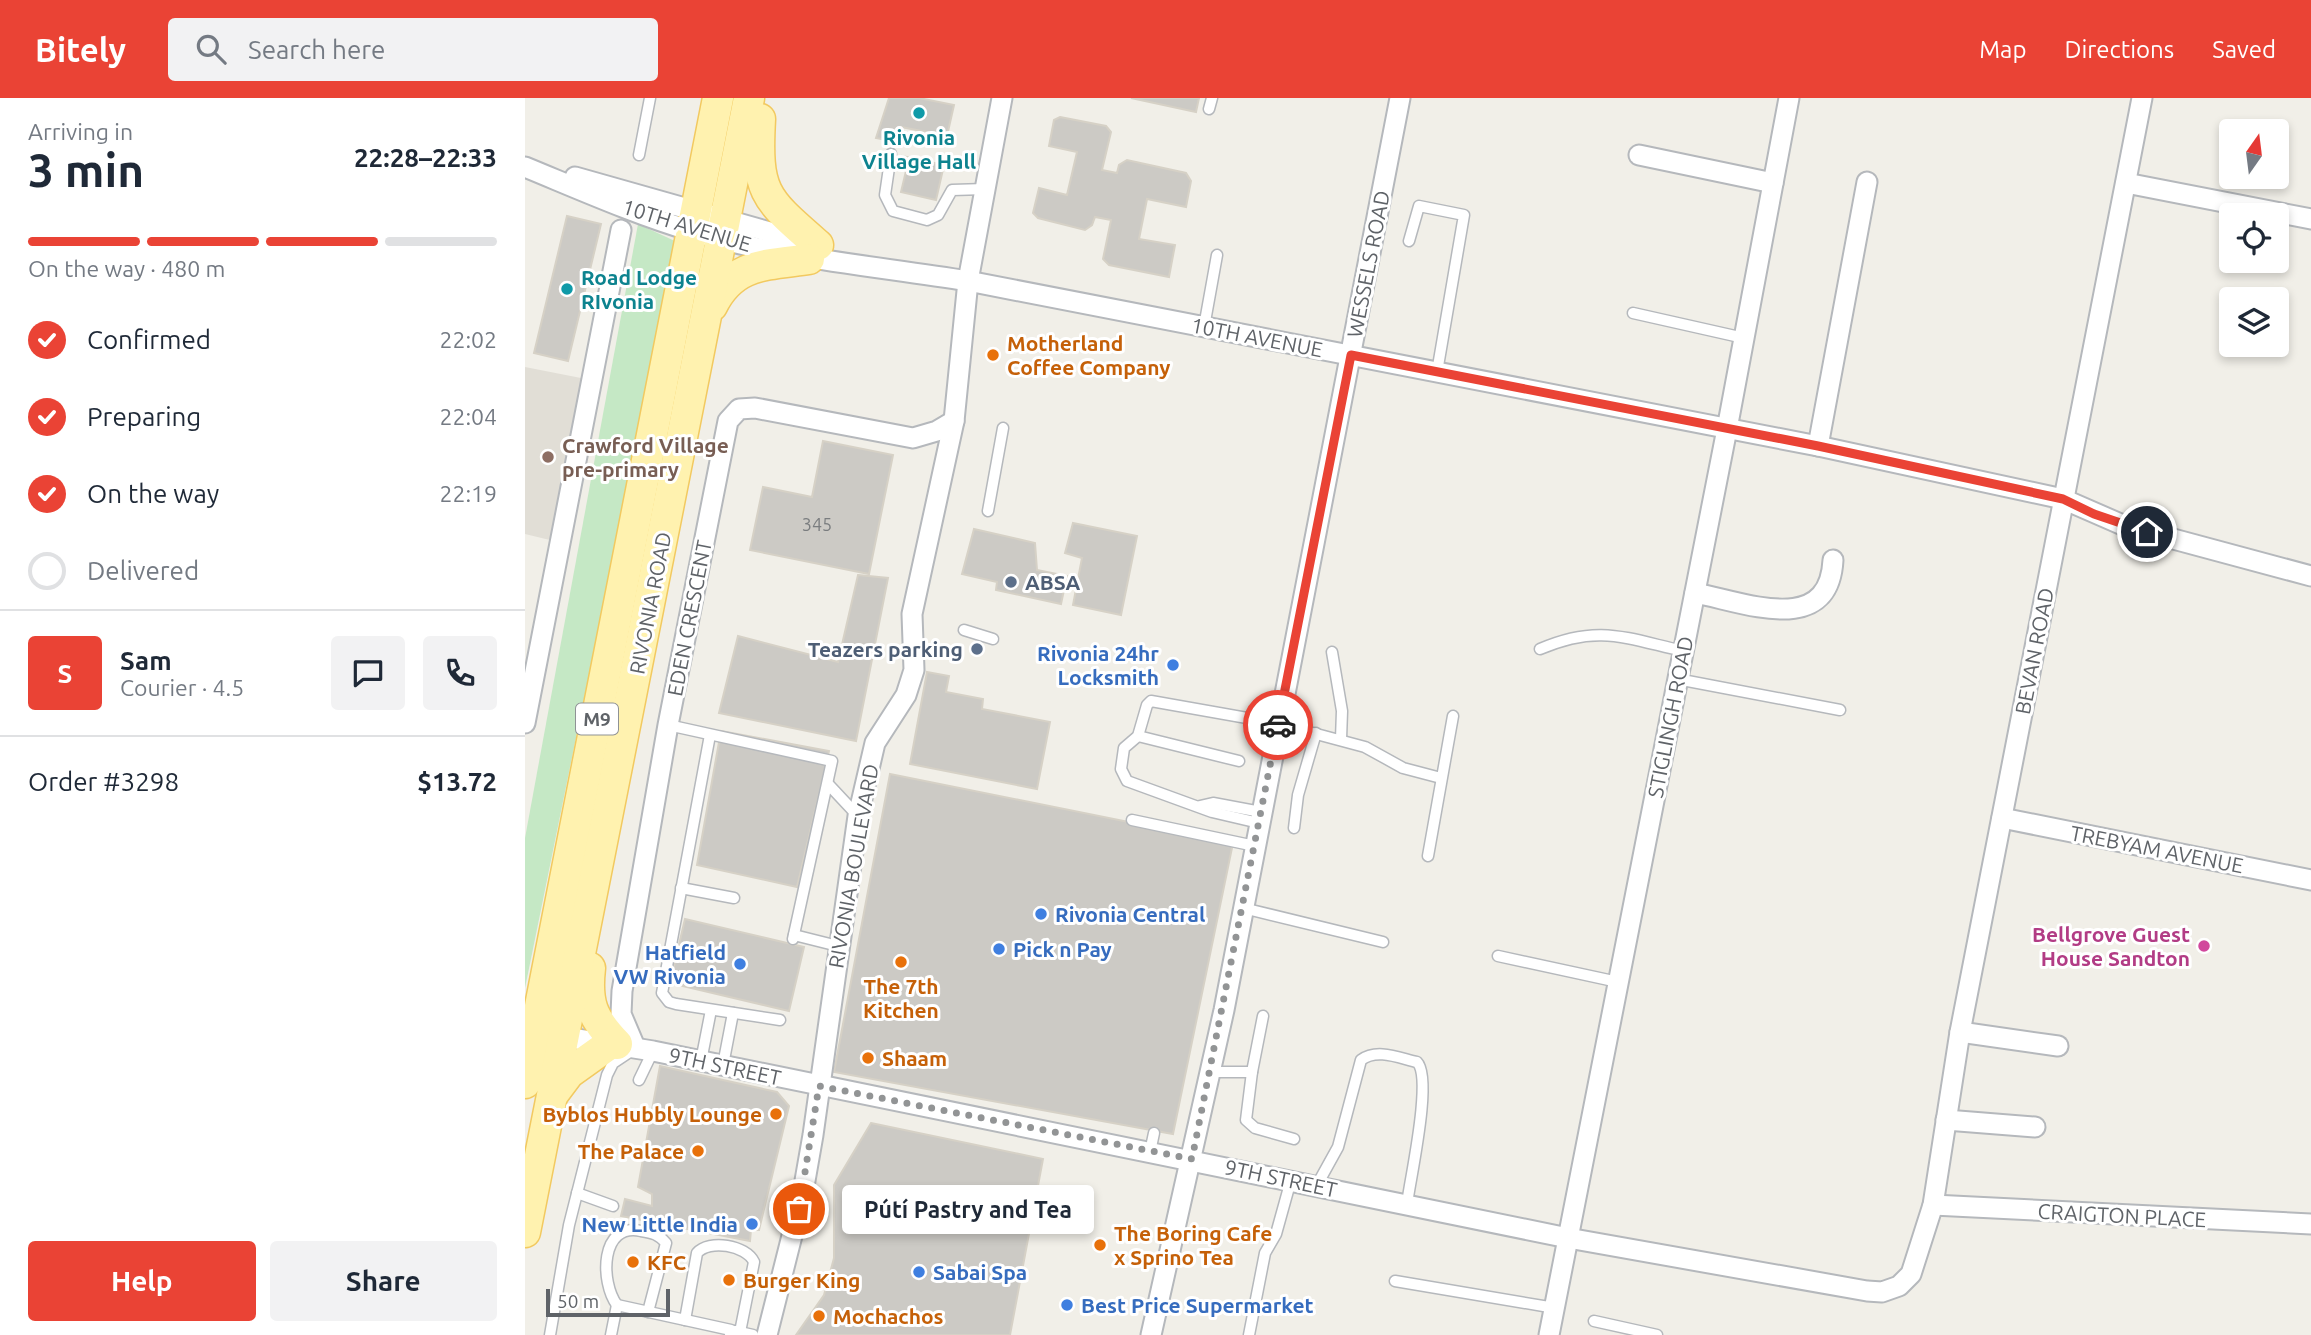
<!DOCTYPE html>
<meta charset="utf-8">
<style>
body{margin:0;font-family:Ubuntu,sans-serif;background:#f2f2f3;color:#1f2937;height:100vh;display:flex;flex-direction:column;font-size:26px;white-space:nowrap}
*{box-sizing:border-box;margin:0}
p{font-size:23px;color:#747a83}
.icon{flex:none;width:38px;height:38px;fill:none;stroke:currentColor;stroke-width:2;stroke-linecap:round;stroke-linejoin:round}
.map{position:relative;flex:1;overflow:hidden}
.drawer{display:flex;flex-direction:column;background:#fff;width:525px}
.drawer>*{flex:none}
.needle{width:46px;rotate:14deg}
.fabs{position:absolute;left:1694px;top:21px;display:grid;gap:14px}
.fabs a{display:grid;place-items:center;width:70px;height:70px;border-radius:7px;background:#fff;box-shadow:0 4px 10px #0003;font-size:35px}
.scale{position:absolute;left:21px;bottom:18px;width:124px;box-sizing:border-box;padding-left:7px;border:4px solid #5f6368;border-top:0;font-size:19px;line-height:24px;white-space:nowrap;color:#5f6368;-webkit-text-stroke:5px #fff;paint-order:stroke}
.pin{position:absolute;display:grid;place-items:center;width:60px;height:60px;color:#fff;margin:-30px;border:4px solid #fff;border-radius:50%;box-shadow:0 2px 7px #0007}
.courier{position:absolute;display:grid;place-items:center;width:70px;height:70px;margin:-35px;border:5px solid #ea4335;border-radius:50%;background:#fff;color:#222;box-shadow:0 2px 9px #0007}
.bubble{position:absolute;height:49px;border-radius:7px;background:#fff;box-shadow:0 4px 10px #0003;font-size:23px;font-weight:700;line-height:49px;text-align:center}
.overview em{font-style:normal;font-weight:700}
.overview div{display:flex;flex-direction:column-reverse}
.overview{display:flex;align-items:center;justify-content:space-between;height:119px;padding:0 28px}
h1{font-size:46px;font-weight:700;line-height:52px}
.bar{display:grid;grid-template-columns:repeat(4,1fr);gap:10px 7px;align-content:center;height:84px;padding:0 28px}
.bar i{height:9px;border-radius:5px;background:#e0e1e3}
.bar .on{background:#ea4335}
.bar p{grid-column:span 4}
.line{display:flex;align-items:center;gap:18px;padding:0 28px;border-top:2px solid #e0e1e3}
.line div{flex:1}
.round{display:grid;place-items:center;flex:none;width:74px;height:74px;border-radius:7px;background:#f2f2f3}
ol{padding:0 28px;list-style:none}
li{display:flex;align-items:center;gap:21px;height:77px}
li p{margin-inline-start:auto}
li .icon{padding:7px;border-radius:50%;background:#ea4335;color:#fff;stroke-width:4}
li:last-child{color:#747a83}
li i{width:38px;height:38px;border:4px solid #e0e1e3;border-radius:50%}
.action{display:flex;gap:14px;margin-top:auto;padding:14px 28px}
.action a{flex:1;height:80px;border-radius:7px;background:#ea4335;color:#fff;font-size:28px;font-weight:700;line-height:80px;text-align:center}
.action a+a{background:#f2f2f3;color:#1f2937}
header{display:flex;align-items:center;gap:42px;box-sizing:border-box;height:98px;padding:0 35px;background:#ea4335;color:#fff}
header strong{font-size:33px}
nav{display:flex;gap:38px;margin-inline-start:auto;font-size:24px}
.search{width:490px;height:63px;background:#f2f2f3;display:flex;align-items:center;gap:18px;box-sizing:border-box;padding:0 24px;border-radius:7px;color:#747a83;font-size:26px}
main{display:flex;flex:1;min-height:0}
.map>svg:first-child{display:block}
.education{fill:#e1ded6}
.green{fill:#c5e8c5}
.building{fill:#cccac5;stroke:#d6d1c6;stroke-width:2}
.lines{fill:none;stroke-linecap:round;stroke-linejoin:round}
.lane-casing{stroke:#b5b8bc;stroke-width:13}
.street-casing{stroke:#b5b8bc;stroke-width:23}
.primary-casing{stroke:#f2c960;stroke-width:33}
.lane{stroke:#fff;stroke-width:10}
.street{stroke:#fff;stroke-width:19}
.primary{stroke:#fff2af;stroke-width:30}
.done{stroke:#929495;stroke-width:7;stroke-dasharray:0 12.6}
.route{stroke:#ea4335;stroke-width:9}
.culture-dot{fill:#0f9aa8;stroke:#fff;stroke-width:2.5}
.food-dot{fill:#e8710a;stroke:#fff;stroke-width:2.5}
.education-dot{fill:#8d6e63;stroke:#fff;stroke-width:2.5}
.service-dot{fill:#5c6f8a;stroke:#fff;stroke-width:2.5}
.shop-dot{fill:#3f7fe0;stroke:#fff;stroke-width:2.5}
.hotel-dot{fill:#d1479c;stroke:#fff;stroke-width:2.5}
.labels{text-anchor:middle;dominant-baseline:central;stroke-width:6;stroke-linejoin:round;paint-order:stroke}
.number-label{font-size:18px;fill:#7a7d7f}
.shield{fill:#fff;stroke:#8f9295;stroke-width:2}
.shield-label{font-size:19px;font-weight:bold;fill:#5f6368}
.culture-label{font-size:21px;font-weight:bold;fill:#0d838f;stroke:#fff}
.street-label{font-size:21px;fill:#5f6368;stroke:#fff}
.food-label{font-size:21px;font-weight:bold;fill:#c56008;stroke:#fff;text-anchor:start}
.education-label{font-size:21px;font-weight:bold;fill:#785e54;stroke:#fff;text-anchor:start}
.service-label{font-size:21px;font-weight:bold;fill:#4e5e75;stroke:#fff;text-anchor:start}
.shop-label{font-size:21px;font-weight:bold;fill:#366cbe;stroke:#fff;text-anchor:start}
.hotel-label{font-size:21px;font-weight:bold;fill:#b23c85;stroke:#fff;text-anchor:end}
</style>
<header>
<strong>Bitely</strong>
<div class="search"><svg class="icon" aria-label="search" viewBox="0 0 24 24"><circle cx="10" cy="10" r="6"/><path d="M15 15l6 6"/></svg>Search here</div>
<nav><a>Map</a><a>Directions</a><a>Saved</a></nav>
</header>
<main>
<section class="drawer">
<div class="overview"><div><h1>3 min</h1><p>Arriving in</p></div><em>22:28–22:33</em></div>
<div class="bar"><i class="on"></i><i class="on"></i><i class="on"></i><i></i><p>On the way · 480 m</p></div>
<ol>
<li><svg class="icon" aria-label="check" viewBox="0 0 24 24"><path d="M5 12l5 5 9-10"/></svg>Confirmed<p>22:02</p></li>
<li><svg class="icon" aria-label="check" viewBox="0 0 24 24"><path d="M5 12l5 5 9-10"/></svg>Preparing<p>22:04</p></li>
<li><svg class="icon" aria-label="check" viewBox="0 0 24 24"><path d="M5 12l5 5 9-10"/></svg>On the way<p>22:19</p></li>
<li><i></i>Delivered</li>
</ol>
<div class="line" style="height:126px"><b class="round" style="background:#ea4335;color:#fff">S</b><div><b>Sam</b><p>Courier · 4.5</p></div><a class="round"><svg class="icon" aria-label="chat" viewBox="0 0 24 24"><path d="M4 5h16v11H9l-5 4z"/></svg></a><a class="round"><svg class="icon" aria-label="phone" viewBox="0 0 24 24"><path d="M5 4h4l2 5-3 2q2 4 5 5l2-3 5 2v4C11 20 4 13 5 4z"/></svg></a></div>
<div class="line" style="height:91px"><div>Order #3298</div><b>$13.72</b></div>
<div class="action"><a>Help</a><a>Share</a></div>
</section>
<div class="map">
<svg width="1786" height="1237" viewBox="0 0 1786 1237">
<rect width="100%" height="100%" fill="#f1efe8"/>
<polygon class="education" points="0,269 61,281 29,443 0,436"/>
<polygon class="green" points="113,126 152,144 0,890 0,740"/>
<g class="building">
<polygon points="364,0 394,0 429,7 422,38 376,29 372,44 351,40"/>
<polygon points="606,0 674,0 671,14"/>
<polygon points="535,19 581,28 586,34 577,72 592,75 594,67 602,62 661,75 666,83 661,109 622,101 614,141 650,147 644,179 584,167 578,161 586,122 570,119 567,127 560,132 513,120 508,115 514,90 542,97 552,54 524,48 529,22"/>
<polygon points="377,58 419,67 411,102 376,94 381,73 374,72"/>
<polygon points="42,118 76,126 43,263 9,255"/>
<polygon points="298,343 368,357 344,476 225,452 238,389 287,399"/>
<polygon points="548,425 612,438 596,517 548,507 557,460 540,455"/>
<polygon points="449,431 510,445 512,472 542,478 536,506 471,492 472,484 437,476"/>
<polygon points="333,477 363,480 331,643 194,615 213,538 313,564"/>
<polygon points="402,574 424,578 421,594 458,601 457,611 525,624 512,691 385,666"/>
<polygon points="196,633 304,653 272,789 172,767"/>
<polygon points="365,676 708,745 648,1036 309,974"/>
<polygon points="160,821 279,849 264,913 145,885"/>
<polygon points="135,968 252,994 264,1008 234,1132 226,1132 225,1143 96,1118 100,1101 127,1108 127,1096 113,1089"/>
<polygon points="346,1025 518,1061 485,1237 271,1237 299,1197 309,1160 309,1087"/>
</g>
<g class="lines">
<g class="lane-casing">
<g id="lane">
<polyline points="684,11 687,0"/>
<polyline points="366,56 360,97 368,113 402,122 413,117 427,92 460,91"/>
<polyline points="114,57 125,0"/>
<polyline points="884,143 894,108 939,117 912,274"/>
<polyline points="1108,215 1219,240"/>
<polyline points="679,229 692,157"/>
<polyline points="463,413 478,330"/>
<polyline points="439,532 468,541"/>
<path d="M 1015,551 C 1073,526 1100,540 1158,553"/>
<polyline points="807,554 817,613 816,641"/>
<polyline points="1152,581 1315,612"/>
<polyline points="722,620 626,603 622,607 613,638 599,650 596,671 602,683 687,714 734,725"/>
<polyline points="754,626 840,649 878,670 916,680"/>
<polyline points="143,627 307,663 268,841"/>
<polyline points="185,637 137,895 144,904 151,906 255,922"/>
<polyline points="613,638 714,663"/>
<polyline points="304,687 333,718"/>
<polyline points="675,708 688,705 736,714"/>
<polyline points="607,722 730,748"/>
<polyline points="769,730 773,697 791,635"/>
<polyline points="903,758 928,618"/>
<polyline points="156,790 209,800"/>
<polyline points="718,810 858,844"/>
<polyline points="269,837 313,848"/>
<polyline points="973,858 1093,884"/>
<polyline points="176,963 186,912"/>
<polyline points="198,967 208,915"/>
<polyline points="686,974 727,974 721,1022 730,1030 769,1041"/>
<polyline points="727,974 738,918"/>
<polyline points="114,982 128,953"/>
<polyline points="625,1054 629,1035"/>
<path d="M 792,1087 L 813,1049 L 836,962 C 852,950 874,960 892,964 C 908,980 885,1081 882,1106"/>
<polyline points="52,1095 88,1108"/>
<polyline points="870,1183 1030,1210"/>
<path d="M 92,1207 C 75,1184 75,1124 116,1133 C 128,1135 133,1136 141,1145 L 123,1214"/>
<path d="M 160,1222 L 172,1155 C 184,1141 221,1147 229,1164 L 215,1234"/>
<polyline points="1069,1223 1132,1237"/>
<polyline points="210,1233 228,1237"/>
<polyline points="25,1237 44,1127 82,977 88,965 103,955"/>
<polyline points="86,1237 92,1207 206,1232 205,1237"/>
<polyline points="724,1237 740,1155 751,1136 766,1082"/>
</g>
</g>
<g class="street-casing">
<g id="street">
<polyline points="1114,57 1248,85"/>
<path d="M 0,69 C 56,92 112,117 170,134 C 259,161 351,168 443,183 L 1293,348 L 1538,401 L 1600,428 L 1786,478"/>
<polyline points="50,79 287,146"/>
<polyline points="1601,85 1786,121"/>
<polyline points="1293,348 1342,84"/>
<path d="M 1170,495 C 1219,504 1304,540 1308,462"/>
<polyline points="0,625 96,132"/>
<polyline points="1477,720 1786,782"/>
<polyline points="1435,934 1533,948"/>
<polyline points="27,937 128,953 1043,1140 1342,1193 1357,1194 1374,1188 1386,1176 1408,1107 1435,934 1617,0"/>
<polyline points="110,949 96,916 97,893 143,627 203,323 214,311 230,310 388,340 412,333 429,323"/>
<polyline points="1421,1022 1510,1029"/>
<polyline points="1408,1107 1786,1126"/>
<polyline points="242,1237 278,1094 288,1037 333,718 350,645 381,597 389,572 387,516 429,323 443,183 477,0"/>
<polyline points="626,1237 699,912 875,0"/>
<polyline points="1024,1237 1202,331 1264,0"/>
</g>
</g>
<g class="primary-casing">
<g id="primary">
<path d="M 235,21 C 231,95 239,100 293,147"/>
<path d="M 187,208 C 208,165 241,167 284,161"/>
<path d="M 65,870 C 61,905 67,920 92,946"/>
<polyline points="0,985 193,0"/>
<polyline points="29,995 44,975 86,945"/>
<polyline points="0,1134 224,0"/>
</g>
</g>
<use href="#lane" class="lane"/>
<use href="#street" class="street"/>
<use href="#primary" class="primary"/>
</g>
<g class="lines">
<polyline class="done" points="274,1111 294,988 667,1061 753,627"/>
<polyline class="route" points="753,627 826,257 1293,348 1538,401 1569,416 1622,434"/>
</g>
<g class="culture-dot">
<circle cx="394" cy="15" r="7"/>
<circle cx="42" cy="191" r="7"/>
</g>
<g class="food-dot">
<circle cx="468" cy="257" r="7"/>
<circle cx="376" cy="864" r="7"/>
<circle cx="343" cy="960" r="7"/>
<circle cx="251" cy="1016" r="7"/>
<circle cx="173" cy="1053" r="7"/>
<circle cx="575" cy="1147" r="7"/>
<circle cx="108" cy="1164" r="7"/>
<circle cx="204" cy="1182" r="7"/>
<circle cx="294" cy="1218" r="7"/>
</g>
<circle class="education-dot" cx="23" cy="359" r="7"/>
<g class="service-dot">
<circle cx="486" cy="484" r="7"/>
<circle cx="452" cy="551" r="7"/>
</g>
<g class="shop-dot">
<circle cx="648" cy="567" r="7"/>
<circle cx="516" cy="816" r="7"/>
<circle cx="474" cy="851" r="7"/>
<circle cx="215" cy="866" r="7"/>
<circle cx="227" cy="1126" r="7"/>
<circle cx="394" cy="1174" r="7"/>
<circle cx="542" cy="1207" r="7"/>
</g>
<circle class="hotel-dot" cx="1679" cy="848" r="7"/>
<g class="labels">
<g class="number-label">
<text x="292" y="426">345</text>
</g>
<rect class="shield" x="51" y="605.5" width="42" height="31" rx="5"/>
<g class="shield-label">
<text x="72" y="621">M9</text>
</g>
<g class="culture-label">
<text x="394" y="39">Rivonia<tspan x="394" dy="24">Village Hall</tspan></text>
<text x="56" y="179" text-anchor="start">Road Lodge<tspan x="56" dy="24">RIvonia</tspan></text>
</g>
<g class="street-label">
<text transform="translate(162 127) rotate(17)">10TH AVENUE</text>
<text transform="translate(843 166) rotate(-79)">WESSELS ROAD</text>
<text transform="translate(732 239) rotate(11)">10TH AVENUE</text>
<text transform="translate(125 505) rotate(-79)">RIVONIA ROAD</text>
<text transform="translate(164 520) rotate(-79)">EDEN CRESCENT</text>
<text transform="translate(1509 553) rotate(-79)">BEVAN ROAD</text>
<text transform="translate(1145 619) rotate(-79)">STIGLINGH ROAD</text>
<text transform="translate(1632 751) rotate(11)">TREBYAM AVENUE</text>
<text transform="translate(328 768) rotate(-80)">RIVONIA BOULEVARD</text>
<text transform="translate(200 968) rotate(12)">9TH STREET</text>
<text transform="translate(756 1080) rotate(12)">9TH STREET</text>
<text transform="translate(1597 1117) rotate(3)">CRAIGTON PLACE</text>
</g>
<g class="food-label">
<text x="482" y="245">Motherland<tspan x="482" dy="24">Coffee Company</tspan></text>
<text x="376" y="888" text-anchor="middle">The 7th<tspan x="376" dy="24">Kitchen</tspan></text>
<text x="357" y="960">Shaam</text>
<text x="237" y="1016" text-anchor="end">Byblos Hubbly Lounge</text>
<text x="159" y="1053" text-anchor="end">The Palace</text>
<text x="589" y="1135">The Boring Cafe<tspan x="589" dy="24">x Sprino Tea</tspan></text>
<text x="122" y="1164">KFC</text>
<text x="218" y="1182">Burger King</text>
<text x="308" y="1218">Mochachos</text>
</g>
<g class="education-label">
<text x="37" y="347">Crawford Village<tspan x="37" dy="24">pre-primary</tspan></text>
</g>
<g class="service-label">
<text x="500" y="484">ABSA</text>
<text x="438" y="551" text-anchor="end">Teazers parking</text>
</g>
<g class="shop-label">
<text x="634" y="555" text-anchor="end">Rivonia 24hr<tspan x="634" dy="24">Locksmith</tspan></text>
<text x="530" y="816">Rivonia Central</text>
<text x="488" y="851">Pick n Pay</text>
<text x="201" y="854" text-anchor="end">Hatfield<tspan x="201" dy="24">VW Rivonia</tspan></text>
<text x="213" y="1126" text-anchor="end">New Little India</text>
<text x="408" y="1174">Sabai Spa</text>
<text x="556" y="1207">Best Price Supermarket</text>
</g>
<g class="hotel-label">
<text x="1665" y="836">Bellgrove Guest<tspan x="1665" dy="24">House Sandton</tspan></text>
</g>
</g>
</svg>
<div class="fabs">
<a><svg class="needle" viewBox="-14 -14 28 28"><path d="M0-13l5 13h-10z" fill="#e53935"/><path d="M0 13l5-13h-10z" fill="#747a83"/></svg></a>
<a><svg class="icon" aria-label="locate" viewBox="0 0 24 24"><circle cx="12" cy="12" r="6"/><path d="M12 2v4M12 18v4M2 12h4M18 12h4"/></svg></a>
<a><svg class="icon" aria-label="layers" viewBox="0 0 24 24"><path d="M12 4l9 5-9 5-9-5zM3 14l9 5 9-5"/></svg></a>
</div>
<div class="scale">50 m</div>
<div class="pin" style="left:274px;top:1111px;background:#ea580c"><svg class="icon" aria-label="bag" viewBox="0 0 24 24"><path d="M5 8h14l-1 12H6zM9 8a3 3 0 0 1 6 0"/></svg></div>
<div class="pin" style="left:1622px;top:434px;background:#1f2937"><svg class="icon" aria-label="home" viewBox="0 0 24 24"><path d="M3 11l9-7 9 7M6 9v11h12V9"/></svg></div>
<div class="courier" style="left:753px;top:627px"><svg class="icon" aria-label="car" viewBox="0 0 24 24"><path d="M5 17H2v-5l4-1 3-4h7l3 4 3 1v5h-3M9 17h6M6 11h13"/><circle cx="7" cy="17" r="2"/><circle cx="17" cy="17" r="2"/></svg></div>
<div class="bubble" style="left:317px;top:1087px;width:252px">Pútí Pastry and Tea</div>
</div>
</main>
